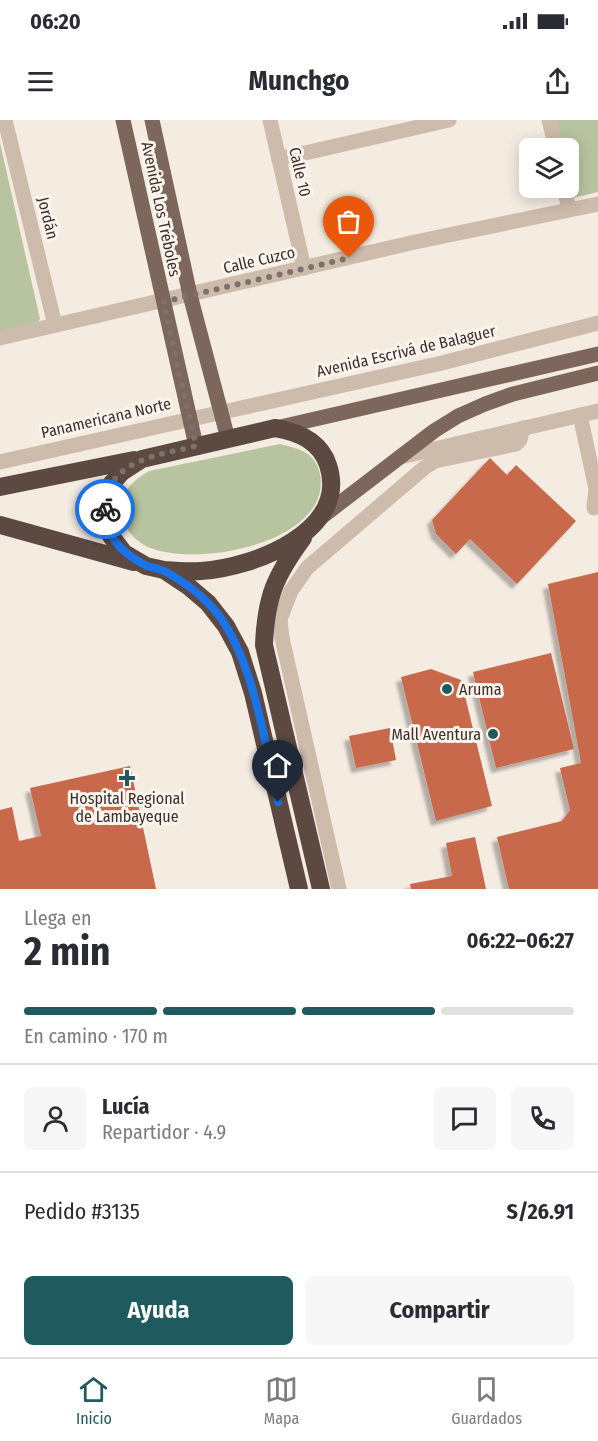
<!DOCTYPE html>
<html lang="es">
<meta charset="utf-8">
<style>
body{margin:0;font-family:"Fira Sans Condensed",sans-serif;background:#f7f7f7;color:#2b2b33;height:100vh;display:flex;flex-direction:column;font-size:22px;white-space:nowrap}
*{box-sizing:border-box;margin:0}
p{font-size:20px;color:#7c7c81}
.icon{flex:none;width:33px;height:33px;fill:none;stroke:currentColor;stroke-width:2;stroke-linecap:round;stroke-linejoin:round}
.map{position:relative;height:769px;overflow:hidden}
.details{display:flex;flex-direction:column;background:#fff;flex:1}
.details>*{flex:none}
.tools{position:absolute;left:519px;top:18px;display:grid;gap:12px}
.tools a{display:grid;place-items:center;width:60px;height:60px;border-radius:9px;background:#fff;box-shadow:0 3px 15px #0003;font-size:30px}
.pin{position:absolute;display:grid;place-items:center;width:51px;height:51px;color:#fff;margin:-62px -26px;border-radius:50% 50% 50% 0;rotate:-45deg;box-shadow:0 0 6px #0007}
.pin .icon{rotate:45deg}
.courier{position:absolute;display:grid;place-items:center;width:60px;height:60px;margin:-30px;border:4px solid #1a73e8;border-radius:50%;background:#fff;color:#222;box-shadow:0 2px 8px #0007}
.headline em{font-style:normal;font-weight:700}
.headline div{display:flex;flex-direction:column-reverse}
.headline{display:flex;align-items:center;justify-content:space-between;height:102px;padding:0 24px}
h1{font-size:39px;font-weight:700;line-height:45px}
.bar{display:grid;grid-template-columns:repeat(4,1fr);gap:9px 6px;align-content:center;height:72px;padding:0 24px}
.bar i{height:8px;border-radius:4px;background:#e1e1e2}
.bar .active{background:#1f5a5e}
.bar p{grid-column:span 4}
.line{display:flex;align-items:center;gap:15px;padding:0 24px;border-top:2px solid #e1e1e2}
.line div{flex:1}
.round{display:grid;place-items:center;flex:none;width:63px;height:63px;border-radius:9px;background:#f7f7f7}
.primary-button{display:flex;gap:12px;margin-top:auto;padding:12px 24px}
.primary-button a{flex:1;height:69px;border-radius:9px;background:#1f5a5e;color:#fff;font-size:24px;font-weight:700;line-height:69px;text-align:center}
.primary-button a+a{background:#f7f7f7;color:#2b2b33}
.status{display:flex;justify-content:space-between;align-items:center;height:42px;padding:0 30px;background:#fff;direction:ltr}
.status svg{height:16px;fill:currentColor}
header{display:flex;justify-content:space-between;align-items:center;height:78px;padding:0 24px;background:#fff;font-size:27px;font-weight:700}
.menu{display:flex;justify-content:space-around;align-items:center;height:84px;border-top:2px solid #e1e1e2;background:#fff;font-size:16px;color:#7c7c81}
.menu a{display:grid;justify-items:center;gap:3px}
.menu .active{color:#1f5a5e}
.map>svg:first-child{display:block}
.green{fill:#b8c4a0}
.building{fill:#c8694b;filter:url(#shadow)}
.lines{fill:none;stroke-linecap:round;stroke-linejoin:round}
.minor{stroke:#cdbbac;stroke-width:15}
.major{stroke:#7d675c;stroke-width:15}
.highway{stroke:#5c4a42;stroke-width:18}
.done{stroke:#7c716b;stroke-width:6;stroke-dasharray:0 10.8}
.route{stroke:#1a73e8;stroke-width:8}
.poi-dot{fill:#1f5a5e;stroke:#fbf5ee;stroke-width:2}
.labels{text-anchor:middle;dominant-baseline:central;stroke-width:6;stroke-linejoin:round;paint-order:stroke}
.street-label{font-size:16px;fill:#3b302b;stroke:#fbf5ee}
.poi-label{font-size:16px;fill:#3b302b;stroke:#fbf5ee;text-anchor:start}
</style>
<div class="status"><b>06:20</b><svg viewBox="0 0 49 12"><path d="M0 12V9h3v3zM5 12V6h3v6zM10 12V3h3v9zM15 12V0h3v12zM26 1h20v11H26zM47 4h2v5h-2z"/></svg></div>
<header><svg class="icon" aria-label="menu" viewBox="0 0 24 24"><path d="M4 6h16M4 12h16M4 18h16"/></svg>Munchgo<svg class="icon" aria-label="share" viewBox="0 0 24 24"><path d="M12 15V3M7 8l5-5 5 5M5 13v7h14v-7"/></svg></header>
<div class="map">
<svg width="598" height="769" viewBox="0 0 598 769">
<defs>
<filter id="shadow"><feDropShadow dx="-5" dy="5" stdDeviation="1.5" flood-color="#0004"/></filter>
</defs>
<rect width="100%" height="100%" fill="#f4ebe1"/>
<g class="green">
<polygon points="555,0 598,0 598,72 573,78 569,58 568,28 562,28"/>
<polygon points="0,23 40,199 37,203 0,211"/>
<path d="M 280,324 C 300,329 315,332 320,354 C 333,424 189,450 144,425 C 134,419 125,409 122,397 C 117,375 132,361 149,351 Z"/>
</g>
<g class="building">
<polygon points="490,338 507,355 516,345 576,401 517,464 470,419 456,434 436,414 432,400"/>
<polygon points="598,452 598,769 509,769 497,717 562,701 570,690 560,648 581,643 548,464"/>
<polygon points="551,533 574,629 496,648 473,552"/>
<polygon points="431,549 461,560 492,686 436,701 401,557"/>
<polygon points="390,608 396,640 356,648 349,616"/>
<polygon points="130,646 156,769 0,769 0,690 12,687 19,721 41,716 30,668"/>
<polygon points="475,717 486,769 411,769 410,764 452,756 446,723"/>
</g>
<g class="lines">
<g class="minor">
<polyline points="5,0 55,205"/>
<polyline points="270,0 304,148"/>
<polyline points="549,0 556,28"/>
<polyline points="279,39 449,0"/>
<polyline points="564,68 569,89"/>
<polyline points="0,218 415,122 598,84"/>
<polyline points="580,295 596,369 594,388"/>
<polyline points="400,337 598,291"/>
<polyline points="0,342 442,243 598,203"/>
<polyline points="339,769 282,518 280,499 291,471 307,448 424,348 435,341 516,324 520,320 523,308"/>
</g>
<g class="major">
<polyline points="123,0 196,326"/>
<polyline points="152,0 190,175 228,319"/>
<polyline points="276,308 598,234"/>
<polyline points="323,396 434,311 458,296 485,284 513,274 598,253"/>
</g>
<g class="highway">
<polyline points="0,367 134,340"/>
<polyline points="0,405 134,442"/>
<path d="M 303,418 C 275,456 266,477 264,525 L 321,769"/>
<path d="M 164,450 C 176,451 189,452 201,451 C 253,448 350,411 328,345 C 320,321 299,312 275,308 L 142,339 L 122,352 L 112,363 L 105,381 L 104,400 L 111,416 L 124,433 L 146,446 L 164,450 L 188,466 L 208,483 L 226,506 L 240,532 L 253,573 L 299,769"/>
</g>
</g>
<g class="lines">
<path class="done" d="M 105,389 C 106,340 159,335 196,326 L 163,182 L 349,138"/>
<path class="route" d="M 105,389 C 104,415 122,433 145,445 C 151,448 160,448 166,452 C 181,460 195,470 207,482 C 251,523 265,623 278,682"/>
</g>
<g class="poi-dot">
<circle cx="447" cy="569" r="6"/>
<circle cx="493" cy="614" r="6"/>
<path d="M124 649h6v6h6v6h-6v6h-6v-6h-6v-6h6z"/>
</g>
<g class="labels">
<g class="street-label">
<text transform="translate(300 52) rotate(77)">Calle 10</text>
<text transform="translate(161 89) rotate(78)">Avenida Los Tréboles</text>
<text transform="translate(48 98) rotate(76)">Jordán</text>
<text transform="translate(259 140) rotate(-13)">Calle Cuzco</text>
<text transform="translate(406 231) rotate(-13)">Avenida Escrivá de Balaguer</text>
<text transform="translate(106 298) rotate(-13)">Panamericana Norte</text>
</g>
<g class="poi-label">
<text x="459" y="569">Aruma</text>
<text x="481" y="614" text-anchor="end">Mall Aventura</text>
<text x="127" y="678" text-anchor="middle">Hospital Regional<tspan x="127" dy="18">de Lambayeque</tspan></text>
</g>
</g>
</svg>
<div class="tools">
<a><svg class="icon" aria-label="layers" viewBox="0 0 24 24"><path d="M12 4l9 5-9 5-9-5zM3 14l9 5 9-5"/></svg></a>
</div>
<div class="pin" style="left:349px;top:138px;background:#ea580c"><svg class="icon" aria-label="bag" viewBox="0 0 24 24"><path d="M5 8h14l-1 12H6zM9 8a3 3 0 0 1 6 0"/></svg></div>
<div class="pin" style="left:278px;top:682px;background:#1f2937"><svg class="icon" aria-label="home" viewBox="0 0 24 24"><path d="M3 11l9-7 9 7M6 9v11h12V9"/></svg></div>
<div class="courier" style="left:105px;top:389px"><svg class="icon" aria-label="bike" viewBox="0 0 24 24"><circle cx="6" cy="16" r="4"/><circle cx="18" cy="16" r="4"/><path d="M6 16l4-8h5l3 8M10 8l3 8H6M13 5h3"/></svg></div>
</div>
<section class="details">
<div class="headline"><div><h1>2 min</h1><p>Llega en</p></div><em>06:22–06:27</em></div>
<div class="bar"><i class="active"></i><i class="active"></i><i class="active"></i><i></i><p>En camino · 170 m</p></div>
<div class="line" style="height:108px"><a class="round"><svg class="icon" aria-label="person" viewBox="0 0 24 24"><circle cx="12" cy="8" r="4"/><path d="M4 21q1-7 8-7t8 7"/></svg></a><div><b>Lucía</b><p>Repartidor · 4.9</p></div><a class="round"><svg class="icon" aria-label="chat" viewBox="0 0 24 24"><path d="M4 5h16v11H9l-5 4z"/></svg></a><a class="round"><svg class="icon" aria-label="phone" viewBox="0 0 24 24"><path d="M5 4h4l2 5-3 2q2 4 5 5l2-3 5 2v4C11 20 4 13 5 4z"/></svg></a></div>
<div class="line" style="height:78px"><div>Pedido #3135</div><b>S/26.91</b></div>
<div class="primary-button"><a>Ayuda</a><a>Compartir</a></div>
</section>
<nav class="menu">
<a class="active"><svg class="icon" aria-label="home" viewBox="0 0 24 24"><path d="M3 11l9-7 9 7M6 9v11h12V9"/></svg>Inicio</a>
<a><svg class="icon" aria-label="map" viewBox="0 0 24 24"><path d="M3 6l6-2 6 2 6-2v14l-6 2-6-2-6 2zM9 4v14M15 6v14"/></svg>Mapa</a>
<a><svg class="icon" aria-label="saved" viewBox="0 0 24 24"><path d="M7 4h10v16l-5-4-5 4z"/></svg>Guardados</a>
</nav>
